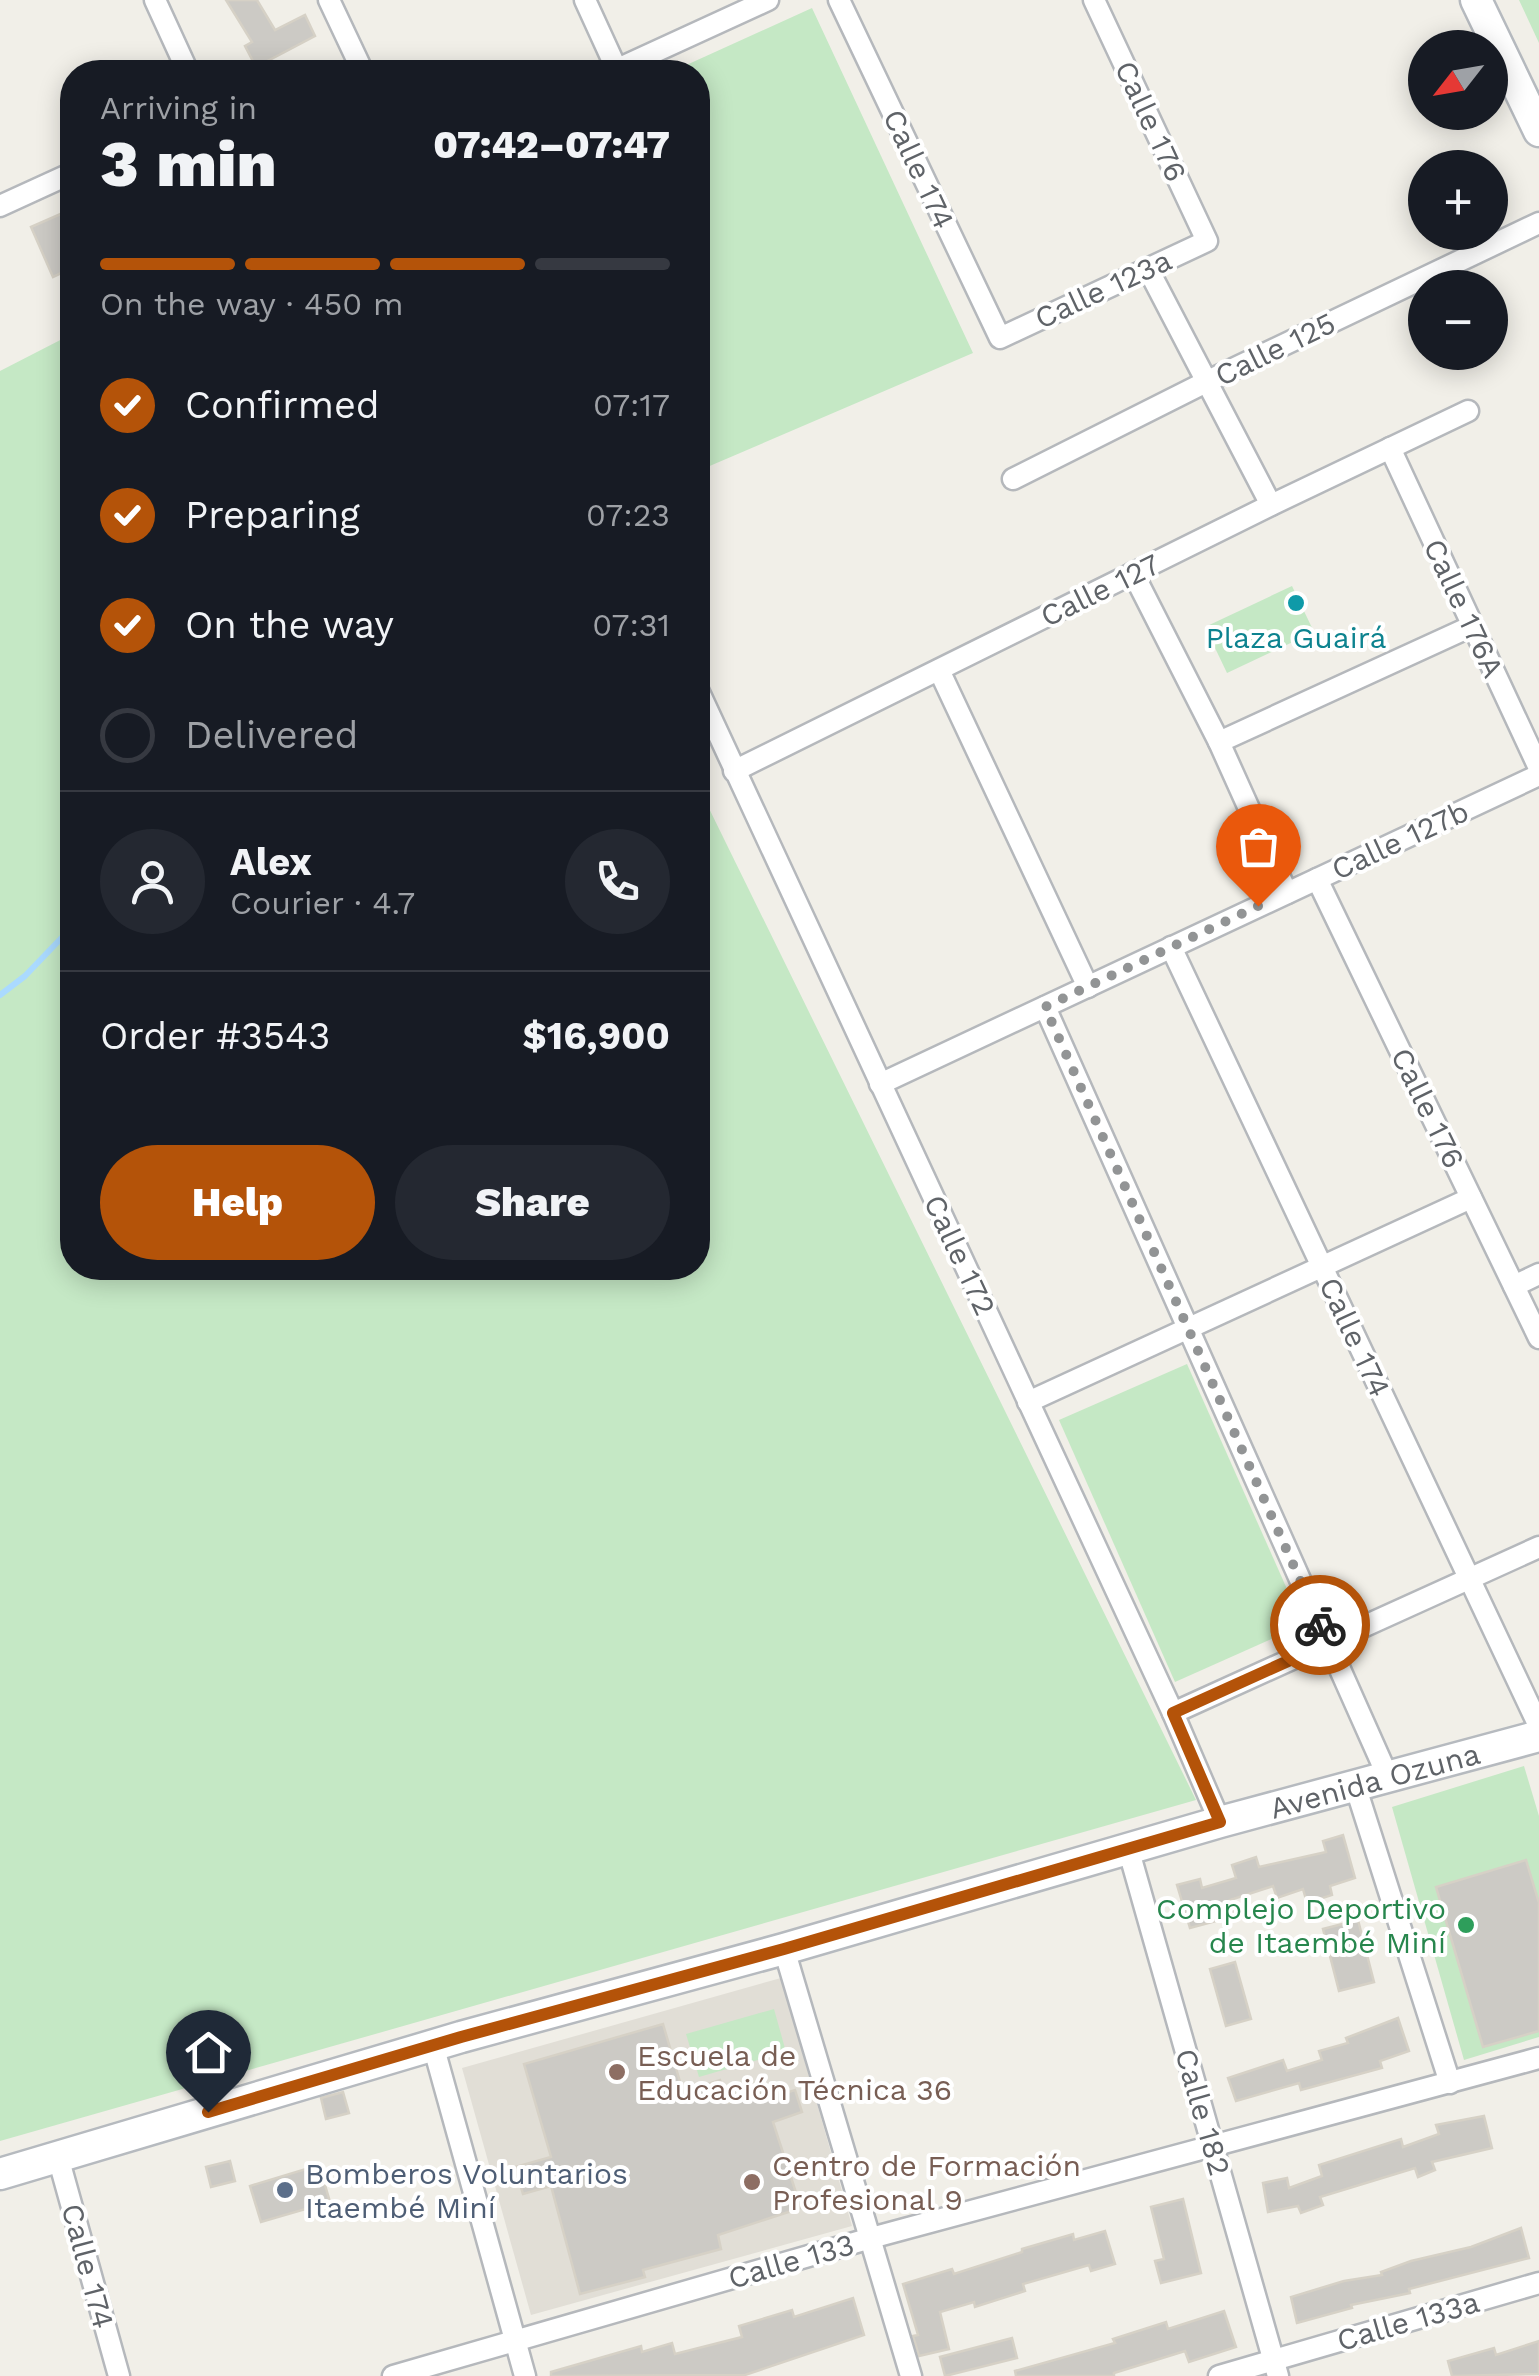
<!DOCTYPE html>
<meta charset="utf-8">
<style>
body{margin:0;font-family:"Work Sans",sans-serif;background:#242831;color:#f1f3f6;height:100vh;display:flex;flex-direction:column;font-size:38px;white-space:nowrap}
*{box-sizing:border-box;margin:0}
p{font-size:32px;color:#9ea1a6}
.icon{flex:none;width:55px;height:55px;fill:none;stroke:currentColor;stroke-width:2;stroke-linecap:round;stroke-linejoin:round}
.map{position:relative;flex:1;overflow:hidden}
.drawer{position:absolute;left:60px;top:60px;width:650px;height:1220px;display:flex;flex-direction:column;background:#171b24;border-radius:40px;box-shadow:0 5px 25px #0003}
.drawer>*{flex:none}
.needle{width:65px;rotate:239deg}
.tools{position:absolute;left:1408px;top:30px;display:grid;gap:20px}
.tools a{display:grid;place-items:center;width:100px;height:100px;border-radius:50%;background:#171b24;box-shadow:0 5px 25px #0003;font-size:50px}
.pin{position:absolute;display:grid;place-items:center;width:85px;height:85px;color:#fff;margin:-102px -42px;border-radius:50% 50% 50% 0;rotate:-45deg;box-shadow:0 0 10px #0007}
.pin .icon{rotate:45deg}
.courier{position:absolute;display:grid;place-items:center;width:100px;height:100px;margin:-50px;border:8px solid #b45309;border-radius:50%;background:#fff;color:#222;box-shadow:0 2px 12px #0007}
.head em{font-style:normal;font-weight:800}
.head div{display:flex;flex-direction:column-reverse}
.head{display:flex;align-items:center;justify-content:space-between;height:170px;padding:0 40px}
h1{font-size:65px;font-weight:800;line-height:75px}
.bar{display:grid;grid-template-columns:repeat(4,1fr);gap:15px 10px;align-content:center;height:120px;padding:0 40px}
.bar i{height:12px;border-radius:8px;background:#363941}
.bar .active{background:#b45309}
.bar p{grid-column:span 4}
.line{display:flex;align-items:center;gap:25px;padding:0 40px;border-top:2px solid #363941}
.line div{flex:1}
.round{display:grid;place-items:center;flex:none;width:105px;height:105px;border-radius:52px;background:#242831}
ol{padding:0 40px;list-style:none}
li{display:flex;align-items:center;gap:30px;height:110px}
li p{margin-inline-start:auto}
li .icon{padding:10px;border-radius:50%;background:#b45309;color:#fff;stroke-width:4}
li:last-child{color:#9ea1a6}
li i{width:55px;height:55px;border:5px solid #363941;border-radius:50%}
.button{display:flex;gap:20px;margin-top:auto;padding:20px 40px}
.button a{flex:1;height:115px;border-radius:60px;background:#b45309;color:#fff;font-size:40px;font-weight:800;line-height:115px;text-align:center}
.button a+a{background:#242831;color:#f1f3f6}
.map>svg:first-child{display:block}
.education{fill:#e1ded6}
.green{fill:#c5e8c5}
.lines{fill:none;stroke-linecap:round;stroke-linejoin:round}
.stream{stroke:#aadaff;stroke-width:6}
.building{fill:#cccac5;stroke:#d6d1c6;stroke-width:2.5}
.street-casing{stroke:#b5b8bc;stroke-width:25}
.secondary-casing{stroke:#b6babf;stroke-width:35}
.street{stroke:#fff;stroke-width:20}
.secondary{stroke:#fff;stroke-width:30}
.done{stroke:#929495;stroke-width:10;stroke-dasharray:0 18}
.route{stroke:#b45309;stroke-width:12}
.culture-dot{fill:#0f9aa8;stroke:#fff;stroke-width:4}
.leisure-dot{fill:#2e9e5b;stroke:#fff;stroke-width:4}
.education-dot{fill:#8d6e63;stroke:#fff;stroke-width:4}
.service-dot{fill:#5c6f8a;stroke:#fff;stroke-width:4}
.labels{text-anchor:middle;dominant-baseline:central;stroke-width:8;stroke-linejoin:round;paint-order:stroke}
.street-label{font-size:30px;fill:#5f6368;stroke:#fff}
.culture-label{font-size:30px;fill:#0d838f;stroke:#fff}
.leisure-label{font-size:30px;fill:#27864d;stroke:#fff;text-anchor:end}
.education-label{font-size:30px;fill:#785e54;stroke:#fff;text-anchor:start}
.service-label{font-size:30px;fill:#4e5e75;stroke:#fff;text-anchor:start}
</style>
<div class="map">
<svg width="1539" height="2376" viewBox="0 0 1539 2376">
<rect width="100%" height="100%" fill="#f1efe8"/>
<polygon class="education" points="781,1978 852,2226 531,2315 462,2068"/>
<g class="green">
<polygon points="1519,0 1539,0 1539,43"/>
<polygon points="812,8 973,353 698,471 698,72 671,72"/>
<polygon points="72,334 72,1268 698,1268 698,786 1196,1800 0,2141 0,371"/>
<polygon points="1292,586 1314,632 1227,673 1205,627"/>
<polygon points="1187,1364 1303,1625 1175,1682 1059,1420"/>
<polygon points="1524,1766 1539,1816 1539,2037 1464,2060 1392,1807"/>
<polygon points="774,2009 786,2052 699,2077 686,2034"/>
</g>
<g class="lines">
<polyline class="stream" points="0,995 25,976 72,927"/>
</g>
<g class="building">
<polygon points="226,0 257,0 275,30 305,15 315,36 256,67 245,46 252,42"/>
<polygon points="72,209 72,268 53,277 31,227"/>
<polygon points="1343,1835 1355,1878 1330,1886 1332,1895 1307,1903 1303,1889 1277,1898 1273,1886 1230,1900 1235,1916 1190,1928 1177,1885 1200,1879 1202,1888 1236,1878 1232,1865 1256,1857 1259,1867 1326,1852 1323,1841"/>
<polygon points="1526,1860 1539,1903 1539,2031 1483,2047 1436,1887"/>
<polygon points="1358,1920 1374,1982 1339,1991 1323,1929"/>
<polygon points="1235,1962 1251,2019 1226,2026 1210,1969"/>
<polygon points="1398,2018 1409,2051 1380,2061 1382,2068 1301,2090 1299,2083 1236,2101 1228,2078 1283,2060 1287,2071 1322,2060 1319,2051 1348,2043 1346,2038"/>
<polygon points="663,2024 683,2092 720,2080 728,2103 764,2092 766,2099 795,2090 802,2112 773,2122 801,2208 718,2235 721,2249 643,2270 645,2277 580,2294 551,2186 523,2194 515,2167 551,2157 524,2064"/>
<polygon points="343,2092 349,2113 326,2119 321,2098"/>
<polygon points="1484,2116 1492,2148 1432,2162 1435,2170 1418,2177 1415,2168 1320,2197 1323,2205 1301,2213 1298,2206 1268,2212 1263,2183 1287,2178 1289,2188 1322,2176 1319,2165 1401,2139 1403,2147 1439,2134 1436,2125"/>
<polygon points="230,2161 235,2181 211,2187 206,2167"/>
<polygon points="319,2165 330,2202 261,2222 250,2186"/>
<polygon points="1183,2199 1201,2273 1161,2283 1155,2261 1164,2259 1151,2207"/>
<polygon points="1521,2228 1529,2258 1409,2289 1410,2293 1351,2305 1352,2308 1297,2323 1291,2297 1344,2281 1382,2275 1381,2272 1411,2261 1471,2247"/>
<polygon points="1105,2231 1115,2264 1091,2271 1089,2265 1023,2284 1025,2291 975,2307 974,2302 940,2312 949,2349 919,2356 913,2336 918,2335 903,2284 952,2269 954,2274 1022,2252 1022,2249 1073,2234 1074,2240"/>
<polygon points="853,2298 864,2335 745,2375 551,2376 551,2372 641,2346 642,2352 672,2343 675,2354 742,2337 739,2326 792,2310 794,2317"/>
<polygon points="1224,2311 1236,2347 1189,2362 1185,2351 1114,2373 1114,2376 1016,2376 1015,2371 1115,2343 1113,2339 1166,2322 1168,2329"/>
<polygon points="1012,2338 1017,2358 945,2376 940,2357"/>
<polygon points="1539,2341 1539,2374 1452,2376 1448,2361 1494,2348 1496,2355"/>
</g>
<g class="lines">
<g class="street-casing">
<g id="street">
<polyline points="155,0 188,72"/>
<polyline points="329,0 363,72"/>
<polyline points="585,0 617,70"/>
<polyline points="839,0 1000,338 1207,241 1094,0"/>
<polyline points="611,72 768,0"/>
<polyline points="0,206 72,173"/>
<polyline points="1148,269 1271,505"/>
<polyline points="1390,448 1539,768"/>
<polyline points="1013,479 1208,381 1539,223"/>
<polyline points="1133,573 1219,742 1287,893"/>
<polyline points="939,670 1088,987"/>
<polyline points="698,690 1173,1713 1220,1822"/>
<polyline points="1219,742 1472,626"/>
<polyline points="734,771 1271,505 1468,411"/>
<polyline points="1317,879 1539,1338"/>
<polyline points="1171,947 1539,1726"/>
<polyline points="1045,1007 1388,1777"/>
<polyline points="880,1084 1539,775"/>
<polyline points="1514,1286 1539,1274"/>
<polyline points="1028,1402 1471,1198"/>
<polyline points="1173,1713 1539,1547"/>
<polyline points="1355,1785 1450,2083"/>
<polyline points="1128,1848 1278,2376"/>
<polyline points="784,1949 911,2376"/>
<polyline points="433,2045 525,2376"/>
<polyline points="58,2157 119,2376"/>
<polyline points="393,2376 871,2238 1539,2058"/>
<polyline points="1219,2376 1539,2283"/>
</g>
</g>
<g class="secondary-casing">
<g id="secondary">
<polyline points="1476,0 1539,131"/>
<path id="s1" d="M 0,2174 L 461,2037 L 784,1949 L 1220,1822 L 1539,1736"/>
</g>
</g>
<use href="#street" class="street"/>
<use href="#secondary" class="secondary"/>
</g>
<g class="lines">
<polyline class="done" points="1258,906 1045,1007 1320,1625"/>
<polyline class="route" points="208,2112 461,2037 784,1949 1220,1822 1173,1713 1328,1643 1320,1625"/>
</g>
<circle class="culture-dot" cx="1296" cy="603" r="10"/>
<circle class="leisure-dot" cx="1466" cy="1925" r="10"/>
<g class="education-dot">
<circle cx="617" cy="2072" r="10"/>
<circle cx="752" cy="2182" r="10"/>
</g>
<circle class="service-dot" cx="285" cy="2190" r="10"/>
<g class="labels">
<g class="street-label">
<text transform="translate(1151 121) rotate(65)">Calle 176</text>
<text transform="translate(919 169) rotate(65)">Calle 174</text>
<text transform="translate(1103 289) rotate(-25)">Calle 123a</text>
<text transform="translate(1275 349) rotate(-26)">Calle 125</text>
<text transform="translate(1100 590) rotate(-26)">Calle 127</text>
<text transform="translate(1464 608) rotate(65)">Calle 176A</text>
<text transform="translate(1400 840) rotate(-25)">Calle 127b</text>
<text transform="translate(1428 1108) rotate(64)">Calle 176</text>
<text transform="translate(960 1255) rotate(65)">Calle 172</text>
<text transform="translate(1355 1337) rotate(65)">Calle 174</text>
<text stroke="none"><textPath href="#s1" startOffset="1430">Avenida Ozuna</textPath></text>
<text transform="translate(1203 2112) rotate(74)">Calle 182</text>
<text transform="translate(791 2261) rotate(-16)">Calle 133</text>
<text transform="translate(88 2266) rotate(75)">Calle 174</text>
<text transform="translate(1408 2321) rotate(-16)">Calle 133a</text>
</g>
<g class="culture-label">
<text x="1296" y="637">Plaza Guairá</text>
</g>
<g class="leisure-label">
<text x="1446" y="1908">Complejo Deportivo<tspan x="1446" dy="34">de Itaembé Miní</tspan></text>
</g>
<g class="education-label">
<text x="637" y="2055">Escuela de<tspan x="637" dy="34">Educación Técnica 36</tspan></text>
<text x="772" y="2165">Centro de Formación<tspan x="772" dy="34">Profesional 9</tspan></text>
</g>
<g class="service-label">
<text x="305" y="2173">Bomberos Voluntarios<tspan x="305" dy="34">Itaembé Miní</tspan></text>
</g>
</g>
</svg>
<div class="tools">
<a><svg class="needle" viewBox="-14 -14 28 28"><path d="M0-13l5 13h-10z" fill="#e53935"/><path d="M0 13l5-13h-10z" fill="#9ea1a6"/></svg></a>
<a>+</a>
<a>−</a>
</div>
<div class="pin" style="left:1258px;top:906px;background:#ea580c"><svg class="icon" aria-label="bag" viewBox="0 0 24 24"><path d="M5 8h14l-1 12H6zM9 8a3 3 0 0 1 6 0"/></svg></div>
<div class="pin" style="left:208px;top:2112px;background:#1f2937"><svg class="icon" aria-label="home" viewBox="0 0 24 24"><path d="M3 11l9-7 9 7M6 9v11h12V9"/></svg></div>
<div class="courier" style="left:1320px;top:1625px"><svg class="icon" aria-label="bike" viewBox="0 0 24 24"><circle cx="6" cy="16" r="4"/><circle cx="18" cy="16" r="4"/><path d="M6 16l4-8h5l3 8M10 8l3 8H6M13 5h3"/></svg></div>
<section class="drawer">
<div class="head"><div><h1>3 min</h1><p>Arriving in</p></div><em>07:42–07:47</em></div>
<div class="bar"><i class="active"></i><i class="active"></i><i class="active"></i><i></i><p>On the way · 450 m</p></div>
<ol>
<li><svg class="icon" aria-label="check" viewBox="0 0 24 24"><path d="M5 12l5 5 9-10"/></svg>Confirmed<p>07:17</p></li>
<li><svg class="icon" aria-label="check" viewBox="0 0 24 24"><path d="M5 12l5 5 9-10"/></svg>Preparing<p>07:23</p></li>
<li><svg class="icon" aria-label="check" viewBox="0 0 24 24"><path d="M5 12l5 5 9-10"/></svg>On the way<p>07:31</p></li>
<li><i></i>Delivered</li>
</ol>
<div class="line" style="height:180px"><a class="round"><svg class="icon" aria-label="person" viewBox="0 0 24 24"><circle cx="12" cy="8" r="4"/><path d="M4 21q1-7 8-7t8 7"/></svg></a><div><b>Alex</b><p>Courier · 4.7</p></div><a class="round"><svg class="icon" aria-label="phone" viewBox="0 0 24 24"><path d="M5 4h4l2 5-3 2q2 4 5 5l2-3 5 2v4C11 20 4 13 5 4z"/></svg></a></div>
<div class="line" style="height:130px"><div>Order #3543</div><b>$16,900</b></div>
<div class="button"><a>Help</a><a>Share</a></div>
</section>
</div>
